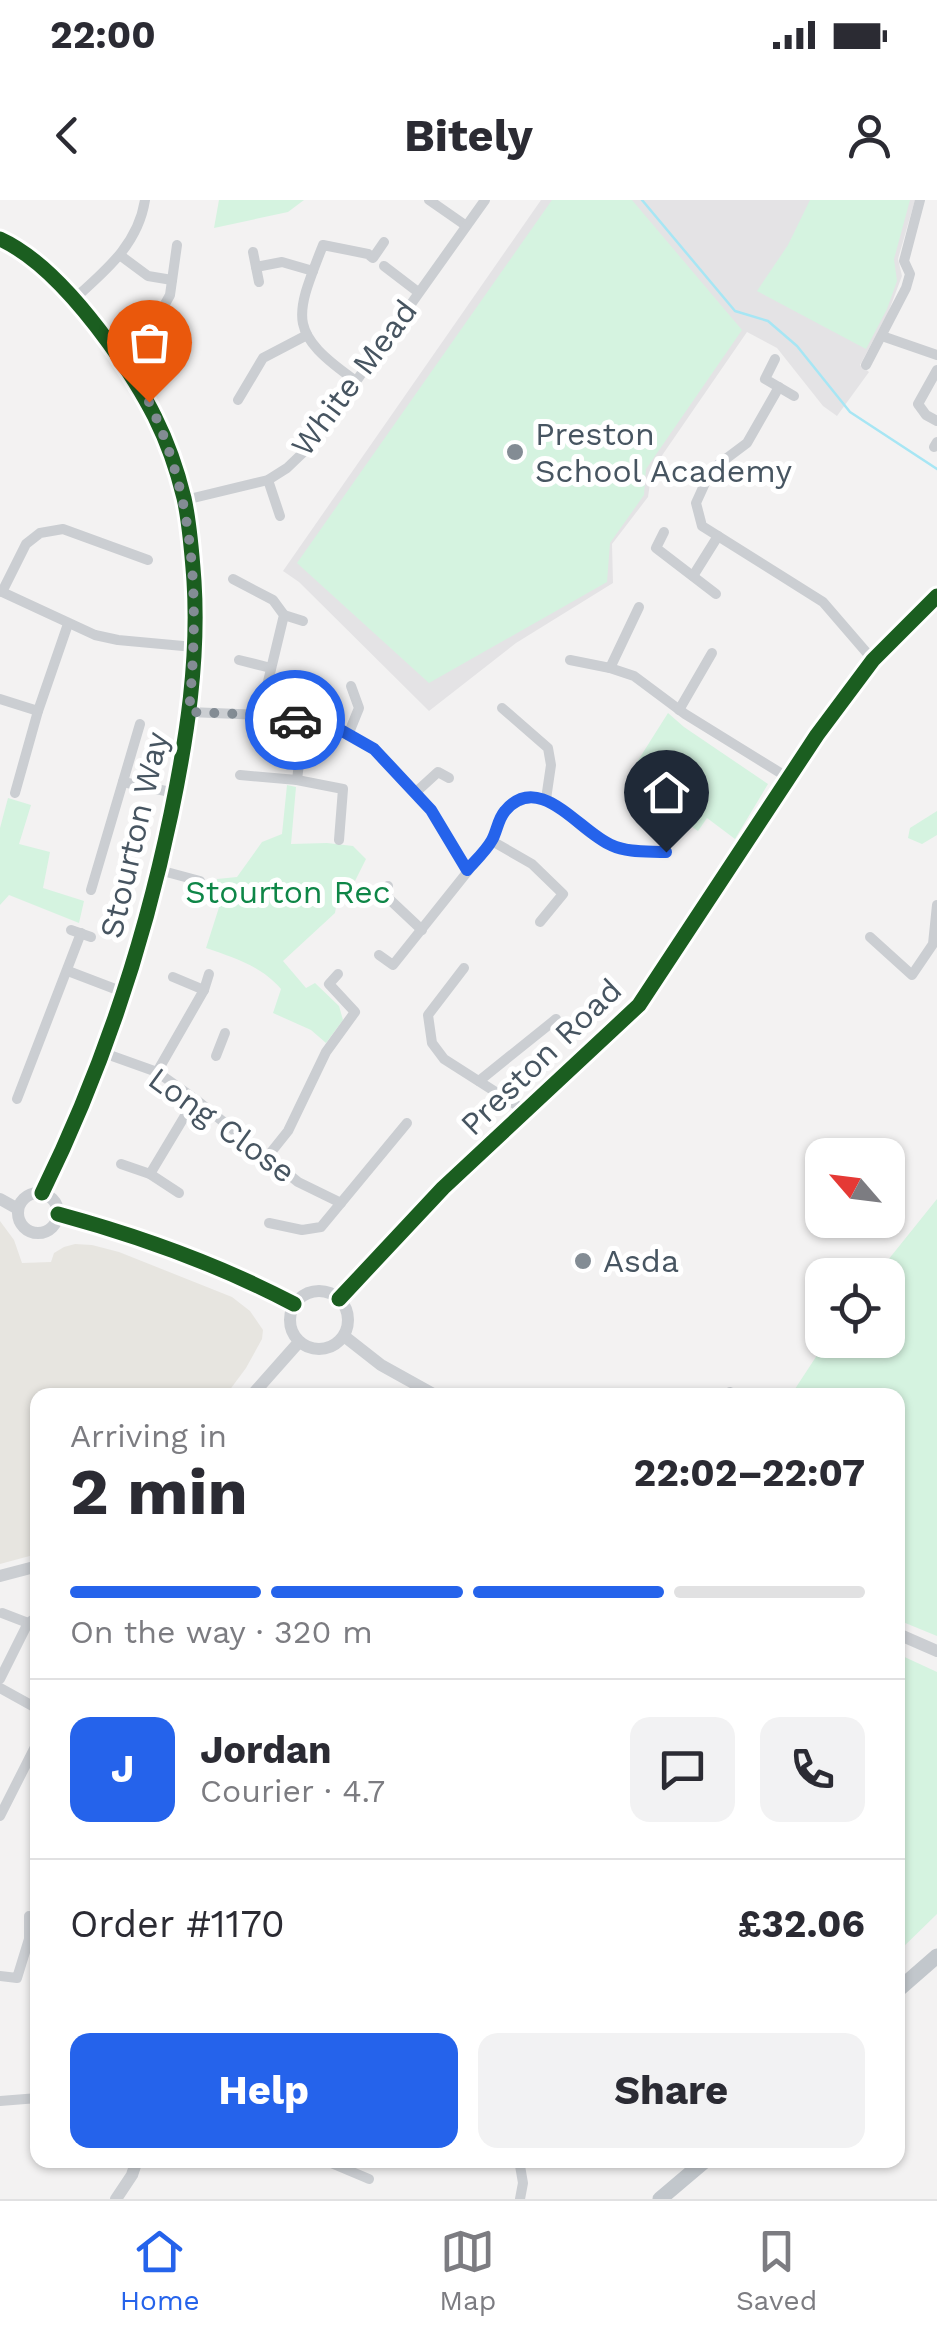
<!DOCTYPE html>
<meta charset="utf-8">
<style>
body{margin:0;font-family:"Work Sans",sans-serif;background:#f2f2f3;color:#2b2b33;height:100vh;display:flex;flex-direction:column;font-size:38px;white-space:nowrap}
*{box-sizing:border-box;margin:0}
p{font-size:32px;color:#7c7c81}
.icon{flex:none;width:55px;height:55px;fill:none;stroke:currentColor;stroke-width:2;stroke-linecap:round;stroke-linejoin:round}
.map{position:relative;flex:1;overflow:hidden}
.details{position:absolute;left:30px;top:1188px;width:875px;height:780px;display:flex;flex-direction:column;background:#fff;border-radius:20px;box-shadow:0 2px 8px #0004}
.details>*{flex:none}
.needle{width:65px;rotate:298deg}
.fabs{position:absolute;left:805px;top:938px;display:grid;gap:20px}
.fabs a{display:grid;place-items:center;width:100px;height:100px;border-radius:20px;background:#fff;box-shadow:0 2px 8px #0004;font-size:50px}
.pin{position:absolute;display:grid;place-items:center;width:85px;height:85px;color:#fff;margin:-102px -42px;border-radius:50% 50% 50% 0;rotate:-45deg;box-shadow:0 0 10px #0007}
.pin .icon{rotate:45deg}
.courier{position:absolute;display:grid;place-items:center;width:100px;height:100px;margin:-50px;border:8px solid #2563eb;border-radius:50%;background:#fff;color:#222;box-shadow:0 2px 12px #0007}
.headline em{font-style:normal;font-weight:700}
.headline div{display:flex;flex-direction:column-reverse}
.headline{display:flex;align-items:center;justify-content:space-between;height:170px;padding:0 40px}
h1{font-size:65px;font-weight:700;line-height:75px}
.bar{display:grid;grid-template-columns:repeat(4,1fr);gap:15px 10px;align-content:center;height:120px;padding:0 40px}
.bar i{height:12px;border-radius:8px;background:#e1e1e2}
.bar .selected{background:#2563eb}
.bar p{grid-column:span 4}
.line{display:flex;align-items:center;gap:25px;padding:0 40px;border-top:2px solid #e1e1e2}
.line div{flex:1}
.round{display:grid;place-items:center;flex:none;width:105px;height:105px;border-radius:20px;background:#f2f2f3}
.action{display:flex;gap:20px;margin-top:auto;padding:20px 40px}
.action a{flex:1;height:115px;border-radius:20px;background:#2563eb;color:#fff;font-size:40px;font-weight:700;line-height:115px;text-align:center}
.action a+a{background:#f2f2f3;color:#2b2b33}
.status{display:flex;justify-content:space-between;align-items:center;height:70px;padding:0 50px;background:#fff;direction:ltr}
.status svg{height:28px;fill:currentColor}
header{display:flex;justify-content:space-between;align-items:center;height:130px;padding:0 40px;background:#fff;font-size:45px;font-weight:700}
.tab-bar{display:flex;justify-content:space-around;align-items:center;height:140px;border-top:2px solid #e1e1e2;background:#fff;font-size:28px;color:#7c7c81}
.tab-bar a{display:grid;justify-items:center;gap:5px}
.tab-bar .selected{color:#2563eb}
.map>svg:first-child{display:block}
.commercial{fill:#e7e5e0}
.education{fill:#e4e3e5}
.green{fill:#d5f3e0}
.lines{fill:none;stroke-linecap:round;stroke-linejoin:round}
.stream{stroke:#a7e6f4;stroke-width:2.5}
.minor{stroke:#cbced2;stroke-width:10}
.tertiary{stroke:#cbced2;stroke-width:12}
.trunk{stroke:#c2c7cc;stroke-width:15}
.cycleway-casing{stroke:#fff;stroke-width:21}
.cycleway{stroke:#1b5e20;stroke-width:15}
.done{stroke:#838c94;stroke-width:10;stroke-dasharray:0 18}
.route{stroke:#2563eb;stroke-width:12}
.poi-dot{fill:#838c94;stroke:#fff;stroke-width:4}
.labels{text-anchor:middle;dominant-baseline:central;stroke-width:10;stroke-linejoin:round;paint-order:stroke}
.street-label{font-size:32px;fill:#475561;stroke:#fff}
.poi-label{font-size:32px;fill:#475561;stroke:#fff;text-anchor:start}
.park-label{font-size:32px;fill:#0e8647;stroke:#fff}
</style>
<div class="status"><b>22:00</b><svg viewBox="0 0 49 12"><path d="M0 12V9h3v3zM5 12V6h3v6zM10 12V3h3v9zM15 12V0h3v12zM26 1h20v11H26zM47 4h2v5h-2z"/></svg></div>
<header><svg class="icon" aria-label="back" viewBox="0 0 24 24"><path d="M15 5l-7 7 7 7"/></svg>Bitely<svg class="icon" aria-label="person" viewBox="0 0 24 24"><circle cx="12" cy="8" r="4"/><path d="M4 21q1-7 8-7t8 7"/></svg></header>
<div class="map">
<svg width="937" height="1999" viewBox="0 0 937 1999">
<rect width="100%" height="100%" fill="#f3f2f2"/>
<polygon class="commercial" points="0,1021 14,1040 22,1063 51,1062 54,1053 64,1047 75,1044 92,1045 119,1052 232,1097 250,1111 263,1130 262,1139 246,1168 226,1195 38,1195 37,1354 0,1364"/>
<polygon class="education" points="541,0 915,0 898,59 902,76 888,113 860,165 869,172 837,216 823,206 777,148 747,132 652,270 648,297 612,344 613,383 516,443 429,511 299,382 283,371"/>
<g class="green">
<polygon points="219,0 304,0 288,12 214,28"/>
<polygon points="552,0 632,0 742,130 646,269 644,295 610,343 607,382 429,483 297,363"/>
<polygon points="810,0 910,0 894,59 897,81 887,109 866,149 757,91 788,45"/>
<polygon points="668,513 684,527 768,584 735,639 707,618 698,631 669,611 677,600 632,570"/>
<path d="M 287,585 L 296,587 L 291,644 L 327,643 L 353,646 L 366,659 L 355,681 L 341,677 L 335,713 L 283,761 L 306,788 L 315,783 L 339,806 L 343,820 L 326,843 L 311,830 L 273,813 L 281,789 C 261,766 235,758 206,748 L 222,698 L 211,695 L 217,679 L 237,677 L 262,642 L 282,634 Z"/>
<polygon points="8,598 31,605 19,644 50,652 43,688 84,701 79,723 9,695 0,705 0,628"/>
<polygon points="937,611 937,635 922,644 908,638 910,628"/>
<polygon points="937,999 937,1436 898,1420 898,1195 791,1195 827,1140 888,1140 888,1075 876,1075"/>
<polygon points="898,1454 937,1472 937,1714 898,1752"/>
</g>
<g class="lines">
<polyline class="stream" points="642,0 735,111 768,121 797,146 850,212 937,269"/>
<g class="minor">
<polyline points="429,0 465,25"/>
<polyline points="253,52 259,82"/>
<polyline points="121,56 148,76 172,80"/>
<polyline points="384,66 418,92"/>
<polyline points="256,67 282,62 313,71"/>
<path d="M 73,100 C 105,71 138,45 145,0"/>
<polyline points="882,136 937,155"/>
<polyline points="153,155 159,115 170,95 177,45"/>
<polyline points="775,159 765,179 794,196"/>
<polyline points="866,165 906,88 910,74 904,61 920,0"/>
<polyline points="937,170 918,204 926,215 937,221"/>
<path d="M 356,181 C 287,132 294,119 323,45 L 368,54 L 373,58 L 384,42"/>
<polyline points="779,187 747,243 711,270 696,303 702,326 823,402 873,460"/>
<polyline points="238,200 263,158 307,135"/>
<polyline points="934,247 937,242"/>
<polyline points="268,280 280,316"/>
<polyline points="185,300 268,280 287,268 310,246 485,0"/>
<polyline points="664,332 656,348 716,394"/>
<polyline points="693,376 718,336"/>
<polyline points="233,379 273,400 284,415 260,515"/>
<polyline points="0,391 95,435 118,440 194,447"/>
<polyline points="2,392 26,344 40,333 63,329 148,360"/>
<polyline points="284,415 303,421"/>
<polyline points="239,460 271,468"/>
<polyline points="570,460 610,468 634,476 685,514 787,577"/>
<polyline points="610,468 639,407"/>
<polyline points="0,499 38,511"/>
<polyline points="679,510 712,453"/>
<polyline points="189,512 260,515 330,524 374,549 431,610 467,670"/>
<polyline points="348,535 359,508 351,486"/>
<polyline points="240,575 297,580 343,589 339,640"/>
<polyline points="297,580 304,521"/>
<polyline points="123,582 175,593"/>
<polyline points="15,593 38,511 68,424"/>
<polyline points="415,593 438,572 449,578"/>
<path d="M 546,599 C 563,608 575,622 590,633 C 615,652 637,650 666,652"/>
<polyline points="492,641 532,664 563,694 540,722"/>
<polyline points="159,670 200,681"/>
<polyline points="388,686 388,698 422,730"/>
<polyline points="91,690 140,524"/>
<polyline points="71,730 91,737"/>
<polyline points="870,737 912,775 933,744 937,705"/>
<polyline points="379,755 393,765 492,641 502,614 513,604 525,599 534,597 546,599 551,565 548,548 502,508"/>
<polyline points="464,768 428,815 432,843 444,859 527,912"/>
<polyline points="68,771 123,792"/>
<polyline points="204,790 209,774"/>
<polyline points="101,852 157,872 195,899 298,982 341,1003"/>
<polyline points="216,856 225,833"/>
<polyline points="157,872 204,790 173,777"/>
<polyline points="479,881 556,819"/>
<polyline points="17,899 81,733"/>
<polyline points="268,956 288,931 326,852 355,812 329,784 338,774"/>
<polyline points="121,964 150,974 179,993"/>
<polyline points="150,974 195,899"/>
<polyline points="269,1023 302,1030 321,1027 407,923"/>
<polyline points="726,1195 730,1192"/>
<polyline points="2,1413 28,1423 38,1416"/>
<polyline points="0,1479 28,1423"/>
<polyline points="0,1488 38,1509"/>
<polyline points="0,1616 38,1541"/>
<polyline points="0,1776 17,1778 29,1739 29,1716"/>
<polyline points="0,1901 38,1898"/>
<polyline points="324,1960 369,1979"/>
<polyline points="519,1960 523,1983 520,1999"/>
</g>
<g class="tertiary">
<path d="M 0,39 C 42,58 82,106 109,143 C 146,195 169,236 184,298 C 190,325 192,354 194,381 C 199,459 187,537 171,614 C 144,744 101,873 42,993"/>
<circle cx="38" cy="1013" r="20"/>
<polyline points="0,999 18,1009"/>
<path d="M 58,1014 C 139,1036 220,1065 294,1104"/>
<circle cx="319" cy="1120" r="29"/>
<polyline points="339,1099 443,988 639,805 817,535 873,460 937,396"/>
<polyline points="344,1136 381,1165 435,1195"/>
<polyline points="252,1195 299,1142"/>
<polyline points="0,1376 38,1366"/>
<polyline points="898,1434 937,1451"/>
<polyline points="116,1999 132,1975 137,1960"/>
</g>
<g class="trunk">
<polyline points="898,1790 937,1756"/>
<polyline points="660,1999 706,1960"/>
</g>
<g class="cycleway-casing">
<g id="cycleway">
<path d="M 0,39 C 42,58 82,106 109,143 C 146,195 169,236 184,298 C 190,325 192,354 194,381 C 199,459 187,537 171,614 C 144,744 101,873 42,993"/>
<path d="M 58,1014 C 139,1036 220,1065 294,1104"/>
<polyline points="339,1099 443,988 639,805 817,535 873,460 937,396"/>
</g>
</g>
<use href="#cycleway" class="cycleway"/>
</g>
<g class="lines">
<path class="done" d="M 149,202 C 197,302 199,403 189,512 L 260,515 L 295,520"/>
<path class="route" d="M 295,520 L 330,524 L 374,549 L 431,610 L 467,670 C 475,661 486,651 492,640 C 497,631 498,619 505,611 C 539,570 580,632 611,645 C 628,653 647,651 666,652"/>
</g>
<g class="poi-dot">
<circle cx="515" cy="252" r="10"/>
<circle cx="583" cy="1061" r="10"/>
</g>
<g class="labels">
<g class="street-label">
<text transform="translate(354 178) rotate(-53)">White Mead</text>
<text transform="translate(134 635) rotate(-77)">Stourton Way</text>
<text transform="translate(541 857) rotate(-44)">Preston Road</text>
<text transform="translate(222 925) rotate(36)">Long Close</text>
</g>
<g class="poi-label">
<text x="535" y="234">Preston<tspan x="535" dy="37">School Academy</tspan></text>
<text x="603" y="1061">Asda</text>
</g>
<g class="park-label">
<text x="288" y="692">Stourton Rec</text>
</g>
</g>
</svg>
<div class="fabs">
<a><svg class="needle" viewBox="-14 -14 28 28"><path d="M0-13l5 13h-10z" fill="#e53935"/><path d="M0 13l5-13h-10z" fill="#7c7c81"/></svg></a>
<a><svg class="icon" aria-label="locate" viewBox="0 0 24 24"><circle cx="12" cy="12" r="6"/><path d="M12 2v4M12 18v4M2 12h4M18 12h4"/></svg></a>
</div>
<div class="pin" style="left:149px;top:202px;background:#ea580c"><svg class="icon" aria-label="bag" viewBox="0 0 24 24"><path d="M5 8h14l-1 12H6zM9 8a3 3 0 0 1 6 0"/></svg></div>
<div class="pin" style="left:666px;top:652px;background:#1f2937"><svg class="icon" aria-label="home" viewBox="0 0 24 24"><path d="M3 11l9-7 9 7M6 9v11h12V9"/></svg></div>
<div class="courier" style="left:295px;top:520px"><svg class="icon" aria-label="car" viewBox="0 0 24 24"><path d="M5 17H2v-5l4-1 3-4h7l3 4 3 1v5h-3M9 17h6M6 11h13"/><circle cx="7" cy="17" r="2"/><circle cx="17" cy="17" r="2"/></svg></div>
<section class="details">
<div class="headline"><div><h1>2 min</h1><p>Arriving in</p></div><em>22:02–22:07</em></div>
<div class="bar"><i class="selected"></i><i class="selected"></i><i class="selected"></i><i></i><p>On the way · 320 m</p></div>
<div class="line" style="height:180px"><b class="round" style="background:#2563eb;color:#fff">J</b><div><b>Jordan</b><p>Courier · 4.7</p></div><a class="round"><svg class="icon" aria-label="chat" viewBox="0 0 24 24"><path d="M4 5h16v11H9l-5 4z"/></svg></a><a class="round"><svg class="icon" aria-label="phone" viewBox="0 0 24 24"><path d="M5 4h4l2 5-3 2q2 4 5 5l2-3 5 2v4C11 20 4 13 5 4z"/></svg></a></div>
<div class="line" style="height:130px"><div>Order #1170</div><b>£32.06</b></div>
<div class="action"><a>Help</a><a>Share</a></div>
</section>
</div>
<nav class="tab-bar">
<a class="selected"><svg class="icon" aria-label="home" viewBox="0 0 24 24"><path d="M3 11l9-7 9 7M6 9v11h12V9"/></svg>Home</a>
<a><svg class="icon" aria-label="map" viewBox="0 0 24 24"><path d="M3 6l6-2 6 2 6-2v14l-6 2-6-2-6 2zM9 4v14M15 6v14"/></svg>Map</a>
<a><svg class="icon" aria-label="saved" viewBox="0 0 24 24"><path d="M7 4h10v16l-5-4-5 4z"/></svg>Saved</a>
</nav>
